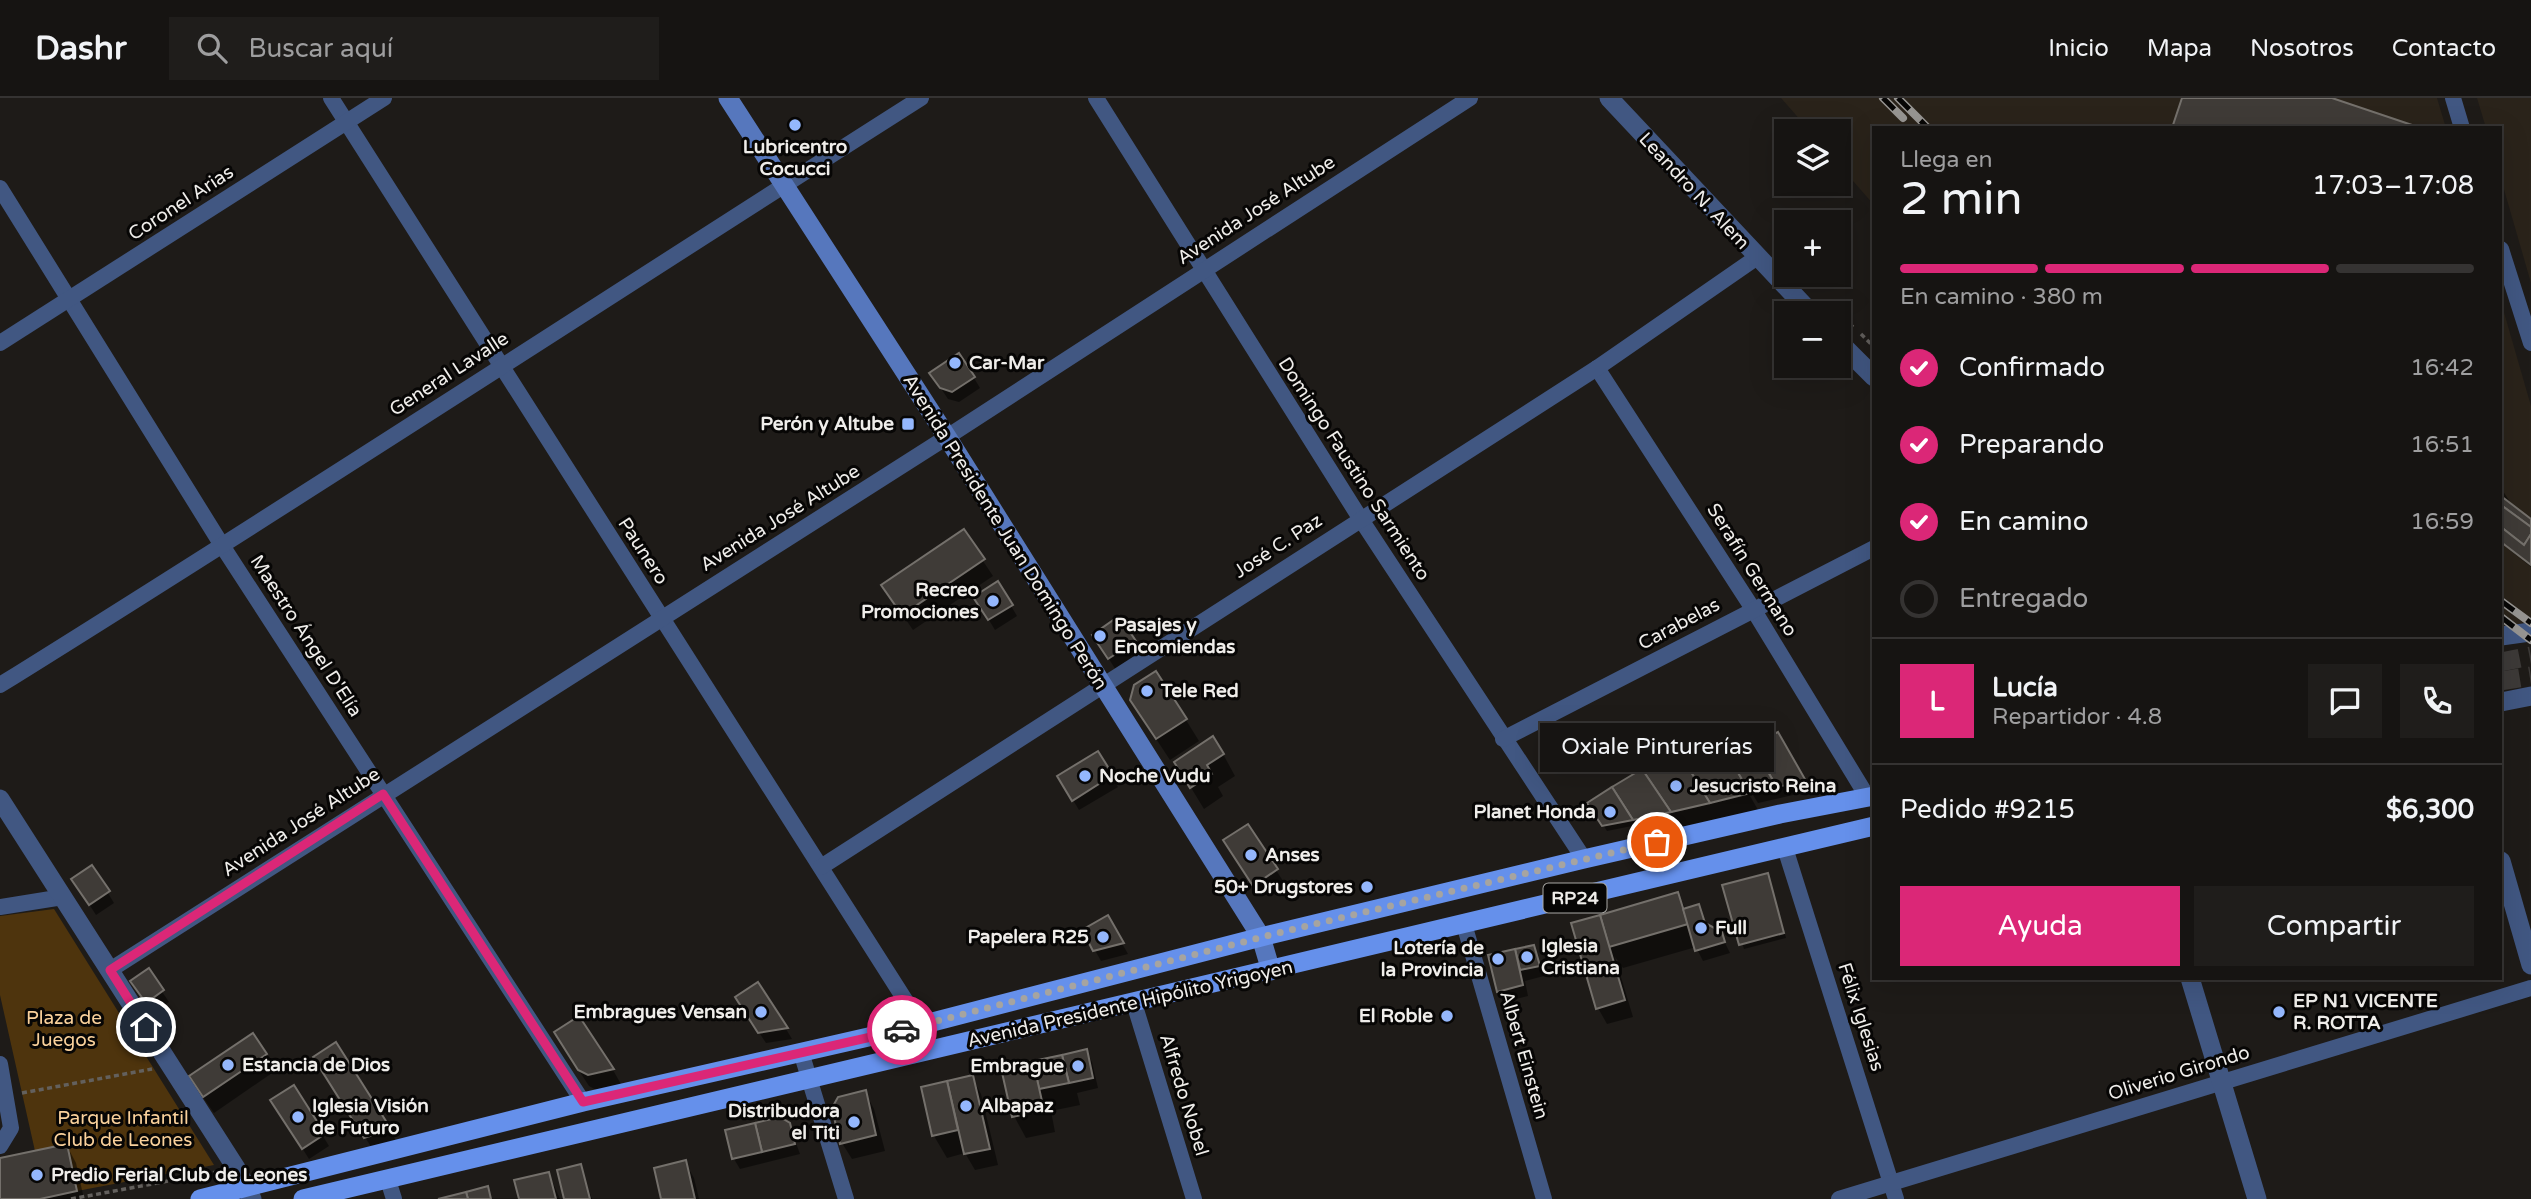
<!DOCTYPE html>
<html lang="es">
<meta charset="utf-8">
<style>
body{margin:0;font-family:"Varela Round",sans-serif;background:#1f1d1b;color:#f1f3f6;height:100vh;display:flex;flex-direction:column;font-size:26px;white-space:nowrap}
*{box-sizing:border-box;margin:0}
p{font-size:23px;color:#9e9e9f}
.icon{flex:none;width:38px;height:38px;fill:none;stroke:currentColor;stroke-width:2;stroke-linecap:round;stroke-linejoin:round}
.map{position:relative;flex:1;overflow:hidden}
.drawer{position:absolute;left:1872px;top:28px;width:630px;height:854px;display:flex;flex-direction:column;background:#161412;border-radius:0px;box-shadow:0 7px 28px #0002,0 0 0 2px #353332}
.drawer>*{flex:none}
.tools{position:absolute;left:1774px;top:21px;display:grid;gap:14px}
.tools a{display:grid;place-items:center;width:77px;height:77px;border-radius:0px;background:#161412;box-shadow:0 7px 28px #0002,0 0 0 2px #353332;font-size:35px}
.pin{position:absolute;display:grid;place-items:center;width:60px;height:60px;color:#fff;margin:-30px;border:4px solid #fff;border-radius:50%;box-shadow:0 2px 7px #0007}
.courier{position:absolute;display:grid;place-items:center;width:70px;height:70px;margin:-35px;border:5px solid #db2777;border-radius:50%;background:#fff;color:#222;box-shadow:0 2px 9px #0007}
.bubble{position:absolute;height:49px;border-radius:0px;background:#161412;box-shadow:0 7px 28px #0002,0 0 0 2px #353332;font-size:23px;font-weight:600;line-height:49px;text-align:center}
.head em{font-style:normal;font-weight:600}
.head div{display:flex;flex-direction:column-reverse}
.head{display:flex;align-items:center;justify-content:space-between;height:119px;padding:0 28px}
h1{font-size:46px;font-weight:600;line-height:52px}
.bar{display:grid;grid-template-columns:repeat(4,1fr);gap:10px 7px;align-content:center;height:84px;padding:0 28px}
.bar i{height:9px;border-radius:5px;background:#353332}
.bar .on{background:#db2777}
.bar p{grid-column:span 4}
.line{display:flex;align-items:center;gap:18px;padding:0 28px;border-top:2px solid #353332}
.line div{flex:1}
.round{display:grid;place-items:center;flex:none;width:74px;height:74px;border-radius:0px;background:#1f1d1b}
ol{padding:0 28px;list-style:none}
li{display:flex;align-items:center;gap:21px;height:77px}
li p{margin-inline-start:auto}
li .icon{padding:7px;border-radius:50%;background:#db2777;color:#fff;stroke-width:4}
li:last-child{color:#9e9e9f}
li i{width:38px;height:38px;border:4px solid #353332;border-radius:50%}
.cta{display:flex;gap:14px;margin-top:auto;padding:14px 28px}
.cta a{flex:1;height:80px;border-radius:0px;background:#db2777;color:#fff;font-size:28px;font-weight:600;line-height:80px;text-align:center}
.cta a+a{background:#1f1d1b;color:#f1f3f6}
header{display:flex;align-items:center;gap:42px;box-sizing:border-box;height:98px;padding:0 35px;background:#161412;border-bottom:2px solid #353332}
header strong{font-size:33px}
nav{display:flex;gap:38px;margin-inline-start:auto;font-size:24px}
.search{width:490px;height:63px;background:#1f1d1b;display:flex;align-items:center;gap:18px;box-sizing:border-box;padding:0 24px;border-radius:0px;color:#9e9e9f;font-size:26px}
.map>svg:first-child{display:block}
.built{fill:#2a231a}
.green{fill:#4e340d}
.shadow{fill:#0007}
.building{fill:#3f3b37;stroke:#74706b;stroke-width:2}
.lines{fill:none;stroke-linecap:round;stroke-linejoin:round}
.primary-tunnel{stroke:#3d3a38;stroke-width:19;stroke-dasharray:19 10;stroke-linecap:butt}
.path{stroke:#63605d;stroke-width:3.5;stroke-dasharray:5 3.5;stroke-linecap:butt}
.minor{stroke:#415782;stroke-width:16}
.tertiary{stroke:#415782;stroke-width:19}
.secondary{stroke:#5677bd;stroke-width:19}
.primary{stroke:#6590eb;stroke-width:19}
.rail-casing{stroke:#979592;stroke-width:8}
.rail{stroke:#070605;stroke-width:5;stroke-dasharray:16;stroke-linecap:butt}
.done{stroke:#a6a4a0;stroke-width:7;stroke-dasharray:0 12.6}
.route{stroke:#db2777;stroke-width:9}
.poi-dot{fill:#94b7fd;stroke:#070605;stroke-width:2.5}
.labels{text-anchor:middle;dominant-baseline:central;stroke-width:6;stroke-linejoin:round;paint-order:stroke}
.shield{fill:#070605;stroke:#a9a8a5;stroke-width:2}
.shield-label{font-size:18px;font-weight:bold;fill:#efedea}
.poi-label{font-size:19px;font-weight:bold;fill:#efedea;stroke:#070605;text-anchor:start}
.street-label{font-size:19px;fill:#efedea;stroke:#070605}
.park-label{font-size:19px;fill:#fad19b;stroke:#070605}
</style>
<header>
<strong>Dashr</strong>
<div class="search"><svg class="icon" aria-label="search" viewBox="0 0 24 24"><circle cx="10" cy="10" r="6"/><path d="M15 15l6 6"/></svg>Buscar aquí</div>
<nav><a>Inicio</a><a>Mapa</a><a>Nosotros</a><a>Contacto</a></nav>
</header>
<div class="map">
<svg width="2531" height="1101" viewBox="0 0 2531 1101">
<rect width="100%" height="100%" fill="#1e1b18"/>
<g class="built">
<polygon points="1781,0 2437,0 2446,30 1874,30 1874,107 1839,67 1839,33 1810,33"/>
<polygon points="2477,0 2531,0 2531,185 2501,81 2501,30 2486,30"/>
<polygon points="2501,204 2531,308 2531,523 2507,530 2501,530"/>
</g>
<polygon class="green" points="54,811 214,1067 77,1093 67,1047 35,1053 0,897 0,818"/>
<g class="shadow">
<polygon points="974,280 980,290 959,304 948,301 938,286"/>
<polygon points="2501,390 2514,410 2531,423 2531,469 2501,445"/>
<polygon points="963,433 993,478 913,532 893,503"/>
<polygon points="998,486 1017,518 995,532 975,499"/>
<polygon points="1094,537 1134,544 1147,566 1122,582"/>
<polygon points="1186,622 1199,643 1170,662 1145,624"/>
<polygon points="1777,637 1810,693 1758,705 1753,697 1750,698 1761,717 1682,730 1678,724 1641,732 1637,727 1607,733 1589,705 1683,664 1732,668"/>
<polygon points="1098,655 1118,689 1079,712 1059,679"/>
<polygon points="1223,656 1235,678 1218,689 1223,698 1204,711 1176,665"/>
<polygon points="1248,728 1283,783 1260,797 1232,753"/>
<polygon points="92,769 114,805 96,817 80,792"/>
<polygon points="1770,782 1786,840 1744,851 1725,788"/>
<polygon points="1677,796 1686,811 1698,808 1707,828 1720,835 1730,855 1703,863 1696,849 1623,870 1615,859 1633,919 1607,926 1598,910 1573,827"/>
<polygon points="1107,819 1128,856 1101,863 1084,833"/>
<polygon points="1534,849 1544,878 1525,883 1528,898 1504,904 1498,893 1490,859"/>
<polygon points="148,873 169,904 153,915 139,894"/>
<polygon points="757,886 786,931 792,941 766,945 743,910"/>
<polygon points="579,920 613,972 622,988 598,993 589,988 565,951"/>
<polygon points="336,947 390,1032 399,1048 375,1055 325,976"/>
<polygon points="1086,953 1092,964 1098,990 1077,995 1080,1007 1051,1013 1055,1034 1026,1040 1014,1018 1003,971"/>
<polygon points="266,957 275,973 214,1015 200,995"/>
<polygon points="972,979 981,996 998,1067 975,1072 965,1055 947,1060 934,1038 923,990"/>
<polygon points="293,989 329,1048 309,1061 279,1013"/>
<polygon points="865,994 874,1011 885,1053 852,1061 842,1045"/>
<polygon points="789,1026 800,1056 740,1071 734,1061"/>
<polygon points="67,1048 76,1065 84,1101 0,1101 0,1062"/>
<polygon points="685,1064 694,1080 699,1101 663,1101"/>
<polygon points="580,1068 592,1101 566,1101"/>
<polygon points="549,1076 560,1101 520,1101"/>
</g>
<g class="building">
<polygon points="2182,0 2332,0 2421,30 2172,30"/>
<polygon points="959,255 975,279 952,294 940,290 929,275"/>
<polygon points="2501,398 2531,421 2531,429 2501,407"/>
<polygon points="2501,407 2531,429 2531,436 2524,447 2501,429"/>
<polygon points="2501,429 2524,447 2531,436 2531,467 2501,444"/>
<polygon points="964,431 985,461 902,517 881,487"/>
<polygon points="998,483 1013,507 988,522 973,499"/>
<polygon points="1119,518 1136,543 1108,561 1092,537"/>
<polygon points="1156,573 1187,621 1156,641 1130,602 1134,587"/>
<polygon points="1713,632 1723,649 1750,695 1710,705 1678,653"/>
<polygon points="1778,634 1806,683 1777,689 1753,649"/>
<polygon points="1746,636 1753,649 1777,689 1750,695 1723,649"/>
<polygon points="1213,638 1224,656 1207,667 1212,676 1190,690 1174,664"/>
<polygon points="1675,649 1678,653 1710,705 1671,714 1642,671"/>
<polygon points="1098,653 1113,677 1072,703 1057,678"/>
<polygon points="1642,671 1671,714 1633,722 1612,689"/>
<polygon points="1612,689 1633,722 1602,728 1587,705"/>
<polygon points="1248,726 1278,771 1253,788 1223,742"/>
<polygon points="92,767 110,793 89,807 71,781"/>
<polygon points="1768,775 1784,835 1739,847 1722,787"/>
<polygon points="1678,794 1688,826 1609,849 1600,817"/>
<polygon points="1699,806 1705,825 1722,834 1725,844 1695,853 1683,811"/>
<polygon points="1108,817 1124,845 1093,853 1082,832"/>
<polygon points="1600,817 1625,902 1596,911 1571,825"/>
<polygon points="1534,847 1540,868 1520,872 1515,851"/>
<polygon points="1515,851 1523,887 1497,894 1488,857"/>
<polygon points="149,870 164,892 146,905 130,883"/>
<polygon points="758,884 788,930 758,935 735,899"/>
<polygon points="579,918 614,971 588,977 578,972 554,934"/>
<polygon points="253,935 267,956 203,999 189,978"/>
<polygon points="336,944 391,1031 364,1040 313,959"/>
<polygon points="1087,951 1093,980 1069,985 1062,957"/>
<polygon points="1062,957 1069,985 1039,991 1033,963"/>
<polygon points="1033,963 1044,1012 1012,1019 1001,970"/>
<polygon points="973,977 990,1051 964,1056 947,983"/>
<polygon points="947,983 958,1032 932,1038 921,989"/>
<polygon points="294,987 325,1036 302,1051 270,1002"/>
<polygon points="866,992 876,1037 840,1046 832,1010 838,999"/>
<polygon points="780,1019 790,1025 795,1046 762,1054 755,1025"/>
<polygon points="755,1025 762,1054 732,1061 725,1032"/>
<polygon points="67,1046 77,1093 40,1101 0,1101 0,1060"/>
<polygon points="686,1062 695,1101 661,1101 654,1070"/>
<polygon points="581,1066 590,1101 564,1101 557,1072"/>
<polygon points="549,1074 556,1101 519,1101 514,1082"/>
<polygon points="488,1088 491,1101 468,1101 466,1094"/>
<polygon points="466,1094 468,1101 438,1101"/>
</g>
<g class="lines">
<g class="primary-tunnel">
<polyline points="2501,564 2531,558"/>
<polyline points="2501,583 2531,578"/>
</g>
<g class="path">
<polyline points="1828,205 1839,215"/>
<polyline points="1839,216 1853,229"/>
<polyline points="1861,236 1874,249"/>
<polyline points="22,995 152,971"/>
<polyline points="71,1101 217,1074"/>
</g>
<g class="minor">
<polyline points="331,0 921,927"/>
<polyline points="1096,0 1360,420 1584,761"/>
<polyline points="2453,0 2462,30"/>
<polyline points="0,90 223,449 583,1004"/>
<polyline points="2501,151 2531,245"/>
<polyline points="0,245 384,0"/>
<polyline points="1597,270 1753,511 1868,700"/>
<path d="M 0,587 C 309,395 614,195 921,0"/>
<polyline points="1503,641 1874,450"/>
<polyline points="1785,750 1896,1101"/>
<polyline points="821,769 1597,270 1756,160"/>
<polyline points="0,809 63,799"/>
<polyline points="1464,826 1544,1101"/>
<polyline points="110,872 947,339 1470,0"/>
<polyline points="1134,905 1194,1101"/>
<polyline points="801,954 846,1101"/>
<polyline points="0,966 11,1030 0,1048"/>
<polyline points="388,1082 394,1101"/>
<polyline points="1839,1101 2531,890"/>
</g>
<g class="tertiary">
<polyline points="1609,0 1811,215"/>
<polyline points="1839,244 1874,279"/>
<polyline points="2501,538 2531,534"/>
<polyline points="2501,604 2531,598"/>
<polyline points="0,701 236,1070 252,1101"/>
<polyline points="2501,763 2531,867"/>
<polyline points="2190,880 2257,1101"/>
</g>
<polyline class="secondary" points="728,0 947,339 1261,839 1271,873"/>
<g class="primary">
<polyline points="200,1101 583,1004 921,927 1261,839 1584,761 1780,716 1874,698"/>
<polyline points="303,1101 1874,728"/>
</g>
<g class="rail-casing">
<g id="rail">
<polyline points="1883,0 1903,20"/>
<polyline points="1898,0 1928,30"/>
<polyline points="2501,503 2531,525"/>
<polyline points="2501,519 2531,542"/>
</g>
</g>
<use href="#rail" class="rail"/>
</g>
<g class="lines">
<polyline class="done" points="902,932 1282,834 1657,744"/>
<polyline class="route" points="146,929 110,872 383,696 583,1004 902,932"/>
</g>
<g class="poi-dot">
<circle cx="795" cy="27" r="7"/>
<circle cx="955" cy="265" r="7"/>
<rect x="901" y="319" width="14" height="14" rx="3.5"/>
<circle cx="993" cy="503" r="7"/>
<circle cx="1100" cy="538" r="7"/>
<circle cx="1147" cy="593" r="7"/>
<circle cx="1085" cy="678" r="7"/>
<circle cx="1676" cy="688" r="7"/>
<circle cx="1610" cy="714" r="7"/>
<circle cx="1251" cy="757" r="7"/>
<circle cx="1367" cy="789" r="7"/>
<circle cx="1701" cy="830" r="7"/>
<circle cx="1103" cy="839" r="7"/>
<circle cx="1527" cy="859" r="7"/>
<circle cx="1498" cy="861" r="7"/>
<circle cx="761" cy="914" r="7"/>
<circle cx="2279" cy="914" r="7"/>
<circle cx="1447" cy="918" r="7"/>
<circle cx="228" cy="967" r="7"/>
<circle cx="1078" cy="968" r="7"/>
<circle cx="966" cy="1008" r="7"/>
<circle cx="298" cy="1019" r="7"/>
<circle cx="854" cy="1024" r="7"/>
<circle cx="37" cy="1077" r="7"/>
</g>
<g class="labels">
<rect class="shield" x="1543.5" y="785.5" width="63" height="29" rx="5"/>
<g class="shield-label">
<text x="1575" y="800">RP24</text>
</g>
<g class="poi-label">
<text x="795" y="49" text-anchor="middle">Lubricentro<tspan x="795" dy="22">Cocucci</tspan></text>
<text x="969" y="265">Car-Mar</text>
<text x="894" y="326" text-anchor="end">Perón y Altube</text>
<text x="979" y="492" text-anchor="end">Recreo<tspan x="979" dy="22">Promociones</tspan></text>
<text x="1114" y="527">Pasajes y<tspan x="1114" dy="22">Encomiendas</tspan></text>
<text x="1161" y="593">Tele Red</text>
<text x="1099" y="678">Noche Vudu</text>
<text x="1690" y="688">Jesucristo Reina</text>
<text x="1596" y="714" text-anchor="end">Planet Honda</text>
<text x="1265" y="757">Anses</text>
<text x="1353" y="789" text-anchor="end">50+ Drugstores</text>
<text x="1715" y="830">Full</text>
<text x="1089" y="839" text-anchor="end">Papelera R25</text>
<text x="1541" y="848">Iglesia<tspan x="1541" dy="22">Cristiana</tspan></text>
<text x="1484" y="850" text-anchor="end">Lotería de<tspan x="1484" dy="22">la Provincia</tspan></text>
<text x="2293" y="903">EP N1 VICENTE<tspan x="2293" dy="22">R. ROTTA</tspan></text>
<text x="747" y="914" text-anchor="end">Embragues Vensan</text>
<text x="1433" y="918" text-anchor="end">El Roble</text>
<text x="242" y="967">Estancia de Dios</text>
<text x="1064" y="968" text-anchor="end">Embrague</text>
<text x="312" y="1008">Iglesia Visión<tspan x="312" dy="22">de Futuro</tspan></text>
<text x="980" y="1008">Albapaz</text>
<text x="840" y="1013" text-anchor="end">Distribudora<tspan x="840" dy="22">el Titi</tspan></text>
<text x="51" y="1077">Predio Ferial Club de Leones</text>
</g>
<g class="street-label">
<text transform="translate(1694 93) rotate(47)">Leandro N. Alem</text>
<text transform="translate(181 105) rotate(-33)">Coronel Arias</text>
<text transform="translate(1256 112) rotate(-33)">Avenida José Altube</text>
<text transform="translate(449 276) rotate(-33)">General Lavalle</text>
<text transform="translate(1354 371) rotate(57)">Domingo Faustino Sarmiento</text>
<text transform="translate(780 420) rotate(-32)">Avenida José Altube</text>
<text transform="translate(1005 434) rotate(58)">Avenida Presidente Juan Domingo Perón</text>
<text transform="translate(1278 448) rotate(-33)">José C. Paz</text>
<text transform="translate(643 453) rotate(57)">Paunero</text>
<text transform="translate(1752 472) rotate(58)">Serafín Germano</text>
<text transform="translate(1679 526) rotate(-28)">Carabelas</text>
<text transform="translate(306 538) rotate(57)">Maestro Ángel D'Elía</text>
<text transform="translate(301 724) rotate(-33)">Avenida José Altube</text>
<text transform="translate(1130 906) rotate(-13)">Avenida Presidente Hipólito Yrigoyen</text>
<text transform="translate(1861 919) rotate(72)">Félix Iglesias</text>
<text transform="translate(1524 957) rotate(74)">Albert Einstein</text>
<text transform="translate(2179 975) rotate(-17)">Oliverio Girondo</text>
<text transform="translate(1184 997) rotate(73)">Alfredo Nobel</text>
</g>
<g class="park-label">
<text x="64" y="920">Plaza de<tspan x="64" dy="22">Juegos</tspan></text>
<text x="123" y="1020">Parque Infantil<tspan x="123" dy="22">Club de Leones</tspan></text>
</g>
</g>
</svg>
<div class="tools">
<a><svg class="icon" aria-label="layers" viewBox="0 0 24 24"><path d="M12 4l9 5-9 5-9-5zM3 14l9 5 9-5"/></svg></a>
<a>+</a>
<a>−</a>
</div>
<div class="pin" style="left:1657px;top:744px;background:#ea580c"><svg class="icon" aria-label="bag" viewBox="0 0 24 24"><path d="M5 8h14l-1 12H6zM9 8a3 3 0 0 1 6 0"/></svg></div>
<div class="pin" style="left:146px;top:929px;background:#1f2937"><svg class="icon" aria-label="home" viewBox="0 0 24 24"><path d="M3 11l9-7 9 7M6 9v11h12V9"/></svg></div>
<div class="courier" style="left:902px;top:932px"><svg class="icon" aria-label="car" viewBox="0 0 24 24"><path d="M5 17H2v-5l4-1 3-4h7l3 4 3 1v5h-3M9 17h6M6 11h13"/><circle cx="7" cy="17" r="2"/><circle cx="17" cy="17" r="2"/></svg></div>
<div class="bubble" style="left:1540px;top:625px;width:234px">Oxiale Pinturerías</div>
<section class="drawer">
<div class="head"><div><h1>2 min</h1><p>Llega en</p></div><em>17:03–17:08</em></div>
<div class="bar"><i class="on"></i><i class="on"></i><i class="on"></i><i></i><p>En camino · 380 m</p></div>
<ol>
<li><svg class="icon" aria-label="check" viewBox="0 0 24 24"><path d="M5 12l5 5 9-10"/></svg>Confirmado<p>16:42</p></li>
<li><svg class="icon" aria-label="check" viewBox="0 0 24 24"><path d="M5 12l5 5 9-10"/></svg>Preparando<p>16:51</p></li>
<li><svg class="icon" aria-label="check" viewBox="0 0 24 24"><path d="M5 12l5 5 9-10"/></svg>En camino<p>16:59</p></li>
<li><i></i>Entregado</li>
</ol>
<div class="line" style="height:126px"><b class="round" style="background:#db2777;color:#fff">L</b><div><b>Lucía</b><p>Repartidor · 4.8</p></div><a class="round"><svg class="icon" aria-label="chat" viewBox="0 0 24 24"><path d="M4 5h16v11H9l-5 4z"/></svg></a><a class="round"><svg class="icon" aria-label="phone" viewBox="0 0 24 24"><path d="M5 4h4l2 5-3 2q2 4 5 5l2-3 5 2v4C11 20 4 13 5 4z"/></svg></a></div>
<div class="line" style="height:91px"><div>Pedido #9215</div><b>$6,300</b></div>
<div class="cta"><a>Ayuda</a><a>Compartir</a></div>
</section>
</div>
